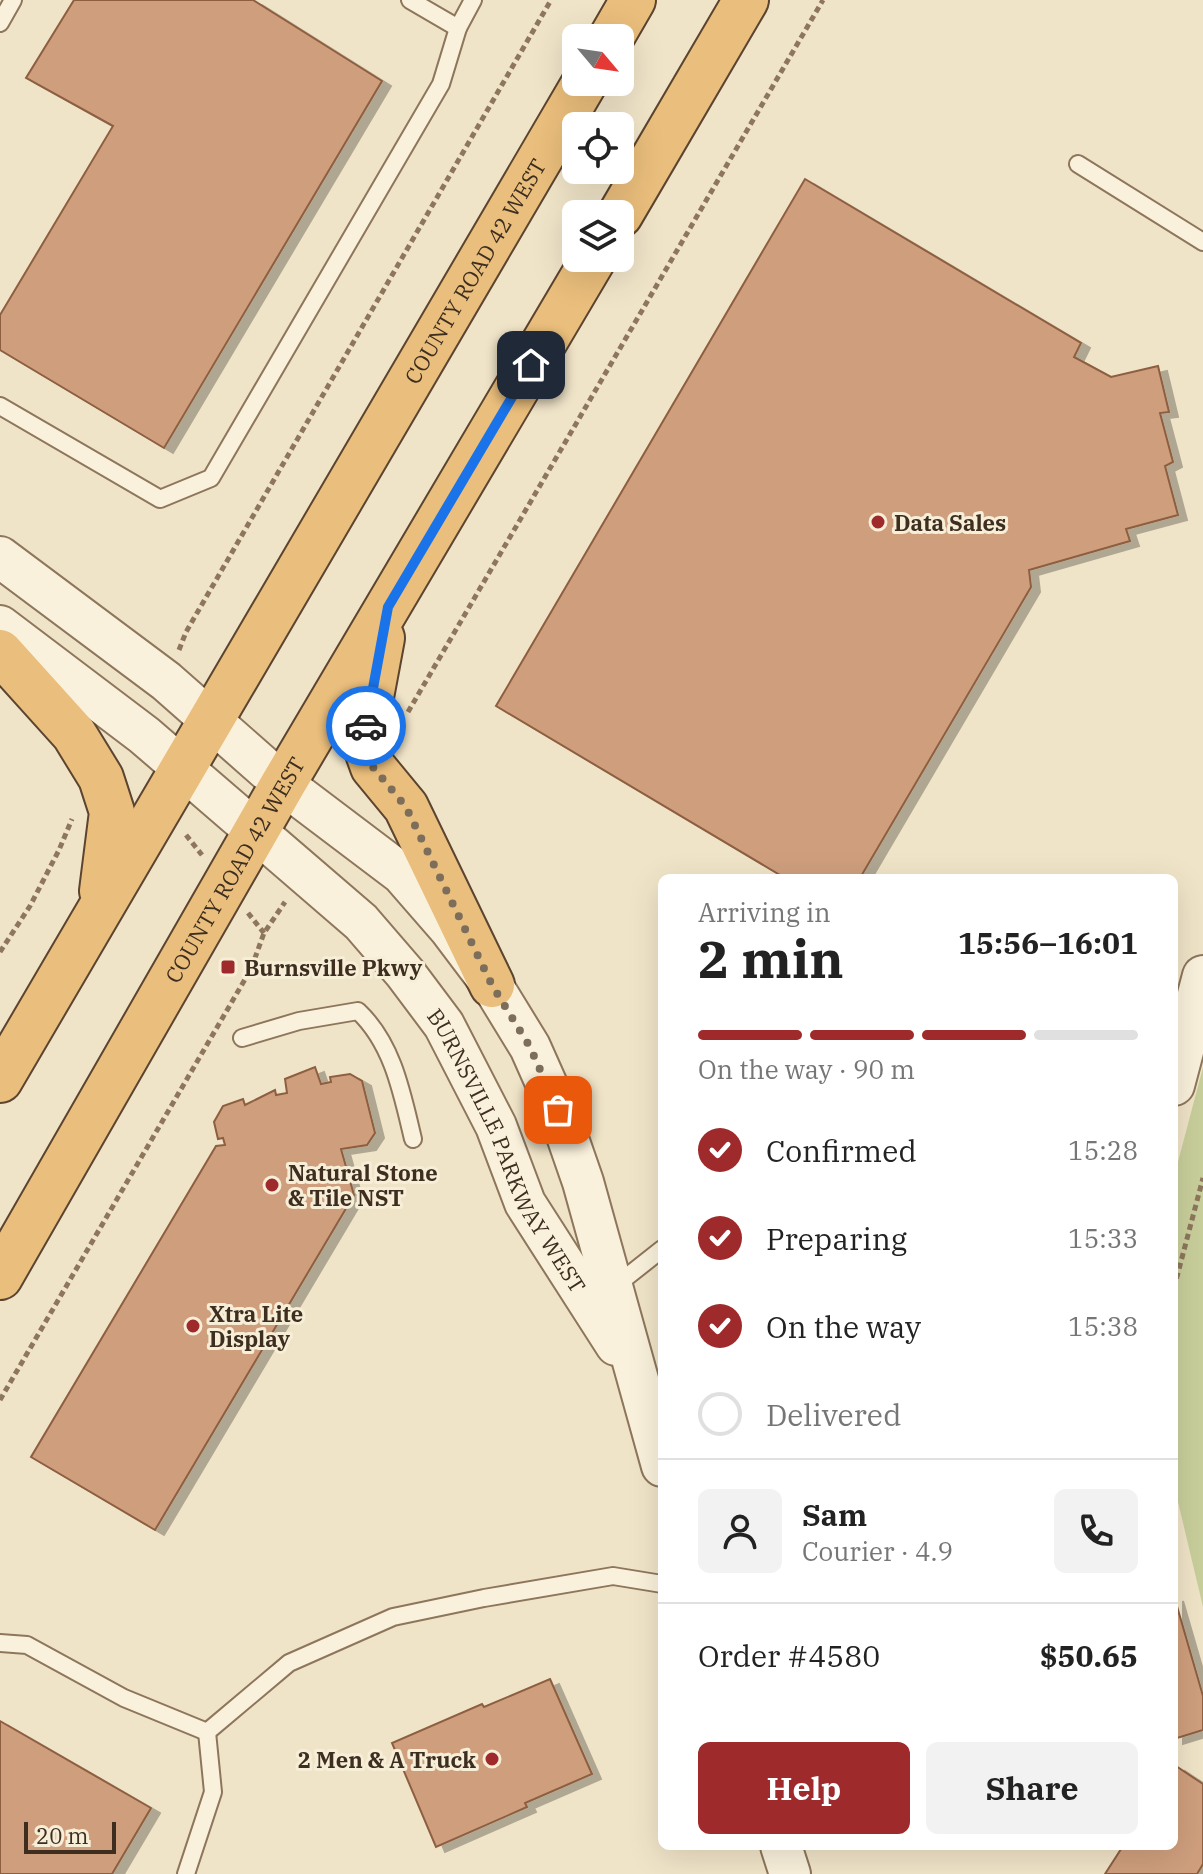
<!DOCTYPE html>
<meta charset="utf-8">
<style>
body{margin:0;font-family:"IBM Plex Serif",serif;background:#f2f2f2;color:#222;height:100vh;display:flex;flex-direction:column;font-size:30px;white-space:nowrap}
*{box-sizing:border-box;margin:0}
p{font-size:26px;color:#767676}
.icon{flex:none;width:44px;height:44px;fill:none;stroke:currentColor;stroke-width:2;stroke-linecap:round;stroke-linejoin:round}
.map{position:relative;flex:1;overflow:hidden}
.details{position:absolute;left:658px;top:874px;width:520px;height:976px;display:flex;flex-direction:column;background:#fff;border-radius:12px;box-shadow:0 8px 32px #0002}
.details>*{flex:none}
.needle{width:52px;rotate:119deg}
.controls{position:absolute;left:562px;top:24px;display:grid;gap:16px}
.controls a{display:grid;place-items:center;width:72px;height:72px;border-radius:12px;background:#fff;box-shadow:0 8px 32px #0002;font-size:40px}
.scale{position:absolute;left:24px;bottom:20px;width:92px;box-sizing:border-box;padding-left:8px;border:4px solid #3d2e20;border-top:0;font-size:22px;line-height:28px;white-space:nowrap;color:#3d2e20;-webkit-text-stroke:6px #f7eed8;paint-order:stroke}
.pin{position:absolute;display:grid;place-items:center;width:68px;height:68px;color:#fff;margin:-34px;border-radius:16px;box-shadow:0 4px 12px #0006}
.courier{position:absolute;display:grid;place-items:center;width:80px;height:80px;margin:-40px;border:6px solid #1a73e8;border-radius:50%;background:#fff;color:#222;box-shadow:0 2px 10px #0007}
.headline em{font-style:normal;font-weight:700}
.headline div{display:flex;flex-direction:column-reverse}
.headline{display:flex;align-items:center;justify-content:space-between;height:136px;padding:0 40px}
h1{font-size:52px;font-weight:700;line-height:60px}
.bar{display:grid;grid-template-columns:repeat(4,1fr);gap:12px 8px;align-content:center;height:96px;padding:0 40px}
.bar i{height:10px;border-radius:6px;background:#e0e0e0}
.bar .on{background:#9e2a2b}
.bar p{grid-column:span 4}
.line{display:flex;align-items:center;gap:20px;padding:0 40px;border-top:2px solid #e0e0e0}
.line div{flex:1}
.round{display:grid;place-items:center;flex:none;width:84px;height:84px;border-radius:12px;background:#f2f2f2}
ol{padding:0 40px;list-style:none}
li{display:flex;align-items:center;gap:24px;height:88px}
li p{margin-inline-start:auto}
li .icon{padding:8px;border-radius:50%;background:#9e2a2b;color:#fff;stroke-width:4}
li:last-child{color:#767676}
li i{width:44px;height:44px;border:4px solid #e0e0e0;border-radius:50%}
.button{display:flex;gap:16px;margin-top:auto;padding:16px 40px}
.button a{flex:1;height:92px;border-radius:12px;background:#9e2a2b;color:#fff;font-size:32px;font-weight:700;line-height:92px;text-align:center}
.button a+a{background:#f2f2f2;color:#222}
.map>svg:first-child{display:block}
.green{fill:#c9cf9b}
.building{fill:#cf9f7d;stroke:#8d5f41;stroke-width:2;filter:url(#shadow)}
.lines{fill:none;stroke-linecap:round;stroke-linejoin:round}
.service-casing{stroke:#8d765c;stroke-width:20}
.tertiary-casing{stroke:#8d765c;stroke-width:44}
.trunk-casing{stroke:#5b4430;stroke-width:48}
.path{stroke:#8d765c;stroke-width:5;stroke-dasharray:6 4;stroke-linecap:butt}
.service{stroke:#faf1dc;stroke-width:16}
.tertiary{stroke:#faf1dc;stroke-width:40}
.trunk{stroke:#eabe7c;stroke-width:44}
.done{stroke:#7c6e5b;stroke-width:8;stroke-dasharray:0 14.4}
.route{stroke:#1a73e8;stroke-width:10}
.poi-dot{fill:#9e2a2b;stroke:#f7eed8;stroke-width:3}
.labels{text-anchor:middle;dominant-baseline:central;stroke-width:6;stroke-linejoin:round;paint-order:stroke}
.street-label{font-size:22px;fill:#3d2e20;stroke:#f7eed8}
.poi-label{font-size:22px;font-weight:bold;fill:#3d2e20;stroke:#f7eed8;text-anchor:start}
</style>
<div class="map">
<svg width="1203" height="1874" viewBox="0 0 1203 1874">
<defs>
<filter id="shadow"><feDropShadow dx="9" dy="5" stdDeviation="0" flood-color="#0004"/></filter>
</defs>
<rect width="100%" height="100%" fill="#f0e4c8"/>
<polygon class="green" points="1203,1067 1203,1607 1174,1485 1174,1177"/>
<g class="building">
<polygon points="74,0 253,0 382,81 164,448 0,350 0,315 113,126 26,78"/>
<polygon points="805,179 1081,343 1074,357 1111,377 1158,366 1169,412 1160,413 1173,462 1165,466 1178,515 1126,529 1130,541 1029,570 1031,587 860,878 785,878 496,706"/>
<polygon points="315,1067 321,1084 331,1082 330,1077 350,1074 362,1081 375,1133 367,1145 341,1149 354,1195 155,1530 31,1457 216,1146 225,1145 223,1138 218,1139 214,1122 223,1106 243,1099 245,1105 275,1090 276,1095 287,1093 285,1079"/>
<polygon points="1174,1596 1203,1696 1203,1730 1174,1739"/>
<polygon points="550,1679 592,1774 525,1803 527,1807 436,1847 392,1743 482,1704 484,1707"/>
<polygon points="0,1721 151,1808 112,1874 0,1874"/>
<polygon points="1176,1766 1203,1784 1203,1864 1197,1874 1105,1874 1123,1846 1174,1846 1174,1769"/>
</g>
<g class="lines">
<g class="service-casing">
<g id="service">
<polyline points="410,0 458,28 473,0"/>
<polyline points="0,23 13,0"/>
<polyline points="1078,164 1203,242"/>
<polyline points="0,406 160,499 211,478 441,84 458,28"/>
<path d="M 242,1038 L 299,1021 L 358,1011 C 393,1044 402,1093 413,1139"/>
<polyline points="614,1287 662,1249"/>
<polyline points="0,1643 27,1645 124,1698 207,1732"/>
<polyline points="207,1732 289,1663 393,1617 484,1598 613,1576 662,1584"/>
<polyline points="186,1874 213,1792 207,1732"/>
</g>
</g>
<g class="tertiary-casing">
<g id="tertiary">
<polyline points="0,557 166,681 283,784 402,874 449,928 492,985 530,1047 558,1110 583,1182 662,1466"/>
<path id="s1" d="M 0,626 L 144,735 L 361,922 L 405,973 L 444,1025 L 496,1126 L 525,1203 L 616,1345"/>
<polyline points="1174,1085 1203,976"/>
<polyline points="781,1846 790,1874"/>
</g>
</g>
<g class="trunk-casing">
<g id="trunk">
<polyline points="611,38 633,0"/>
<polyline points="620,215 746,0"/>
<polyline points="382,638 368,713 364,742 373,767 406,807 492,985"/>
<polyline points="0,652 74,734 101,778 112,812 102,891"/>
<path id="s2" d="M 0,1080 L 585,82"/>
<path id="s3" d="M 0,1277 L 283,784 L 594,258"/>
</g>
</g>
<g class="path">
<polyline points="179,650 186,632 551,0"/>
<polyline points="408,712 823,0"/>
<polyline points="186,835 202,855"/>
<polyline points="248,913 264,933"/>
<polyline points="0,952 30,906 59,850 72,819"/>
<polyline points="1174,1288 1203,1178"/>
<polyline points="0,1400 251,969 264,933 285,902"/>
</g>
<use href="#service" class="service"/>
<use href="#tertiary" class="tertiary"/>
<use href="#trunk" class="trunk"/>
</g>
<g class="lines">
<polyline class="done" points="366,726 364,742 373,767 406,807 492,985 530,1047 558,1110"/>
<polyline class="route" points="366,726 388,607 531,365"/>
</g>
<g class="poi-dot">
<circle cx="878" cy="522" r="8"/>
<rect x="220" y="959" width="16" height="16" rx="4"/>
<circle cx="272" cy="1185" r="8"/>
<circle cx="193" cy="1326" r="8"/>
<circle cx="492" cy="1759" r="8"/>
</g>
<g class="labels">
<g class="street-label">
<text stroke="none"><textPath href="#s2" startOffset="938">COUNTY ROAD 42 WEST</textPath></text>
<text stroke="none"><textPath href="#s3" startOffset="470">COUNTY ROAD 42 WEST</textPath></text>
<text stroke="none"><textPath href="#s1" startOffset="740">BURNSVILLE PARKWAY WEST</textPath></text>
</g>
<g class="poi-label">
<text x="894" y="522">Data Sales</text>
<text x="244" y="967">Burnsville Pkwy</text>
<text x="288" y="1172">Natural Stone<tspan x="288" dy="25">&amp; Tile NST</tspan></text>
<text x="209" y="1313">Xtra Lite<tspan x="209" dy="25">Display</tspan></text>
<text x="476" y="1759" text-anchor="end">2 Men &amp; A Truck</text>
</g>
</g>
</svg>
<div class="controls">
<a><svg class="needle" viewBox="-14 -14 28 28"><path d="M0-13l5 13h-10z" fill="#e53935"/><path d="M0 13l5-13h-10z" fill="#767676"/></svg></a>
<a><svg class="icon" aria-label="locate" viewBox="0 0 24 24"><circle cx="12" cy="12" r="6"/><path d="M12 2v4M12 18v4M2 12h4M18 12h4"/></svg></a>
<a><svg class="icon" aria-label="layers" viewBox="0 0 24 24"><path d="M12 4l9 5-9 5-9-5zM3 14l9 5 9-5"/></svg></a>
</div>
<div class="scale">20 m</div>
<div class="pin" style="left:558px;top:1110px;background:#ea580c"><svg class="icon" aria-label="bag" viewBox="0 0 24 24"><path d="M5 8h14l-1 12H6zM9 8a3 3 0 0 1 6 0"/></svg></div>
<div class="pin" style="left:531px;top:365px;background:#1f2937"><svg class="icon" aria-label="home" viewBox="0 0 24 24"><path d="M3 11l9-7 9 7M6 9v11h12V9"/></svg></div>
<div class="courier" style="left:366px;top:726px"><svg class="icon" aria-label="car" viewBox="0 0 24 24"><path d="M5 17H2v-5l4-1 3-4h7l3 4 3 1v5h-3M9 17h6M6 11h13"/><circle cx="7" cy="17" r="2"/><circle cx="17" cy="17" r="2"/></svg></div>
<section class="details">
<div class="headline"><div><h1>2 min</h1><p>Arriving in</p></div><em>15:56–16:01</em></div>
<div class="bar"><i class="on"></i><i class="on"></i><i class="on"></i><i></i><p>On the way · 90 m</p></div>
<ol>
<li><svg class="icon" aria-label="check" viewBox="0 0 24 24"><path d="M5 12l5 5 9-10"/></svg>Confirmed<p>15:28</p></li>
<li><svg class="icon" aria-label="check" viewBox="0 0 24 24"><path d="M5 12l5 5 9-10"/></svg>Preparing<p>15:33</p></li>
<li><svg class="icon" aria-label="check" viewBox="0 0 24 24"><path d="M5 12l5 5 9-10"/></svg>On the way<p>15:38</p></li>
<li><i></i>Delivered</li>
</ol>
<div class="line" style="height:144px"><a class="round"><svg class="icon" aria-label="person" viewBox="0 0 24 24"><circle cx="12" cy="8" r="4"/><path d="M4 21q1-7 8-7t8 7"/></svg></a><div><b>Sam</b><p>Courier · 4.9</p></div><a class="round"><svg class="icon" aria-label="phone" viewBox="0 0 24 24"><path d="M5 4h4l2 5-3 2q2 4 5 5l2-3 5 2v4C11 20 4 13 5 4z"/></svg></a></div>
<div class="line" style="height:104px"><div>Order #4580</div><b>$50.65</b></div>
<div class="button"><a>Help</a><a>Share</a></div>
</section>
</div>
